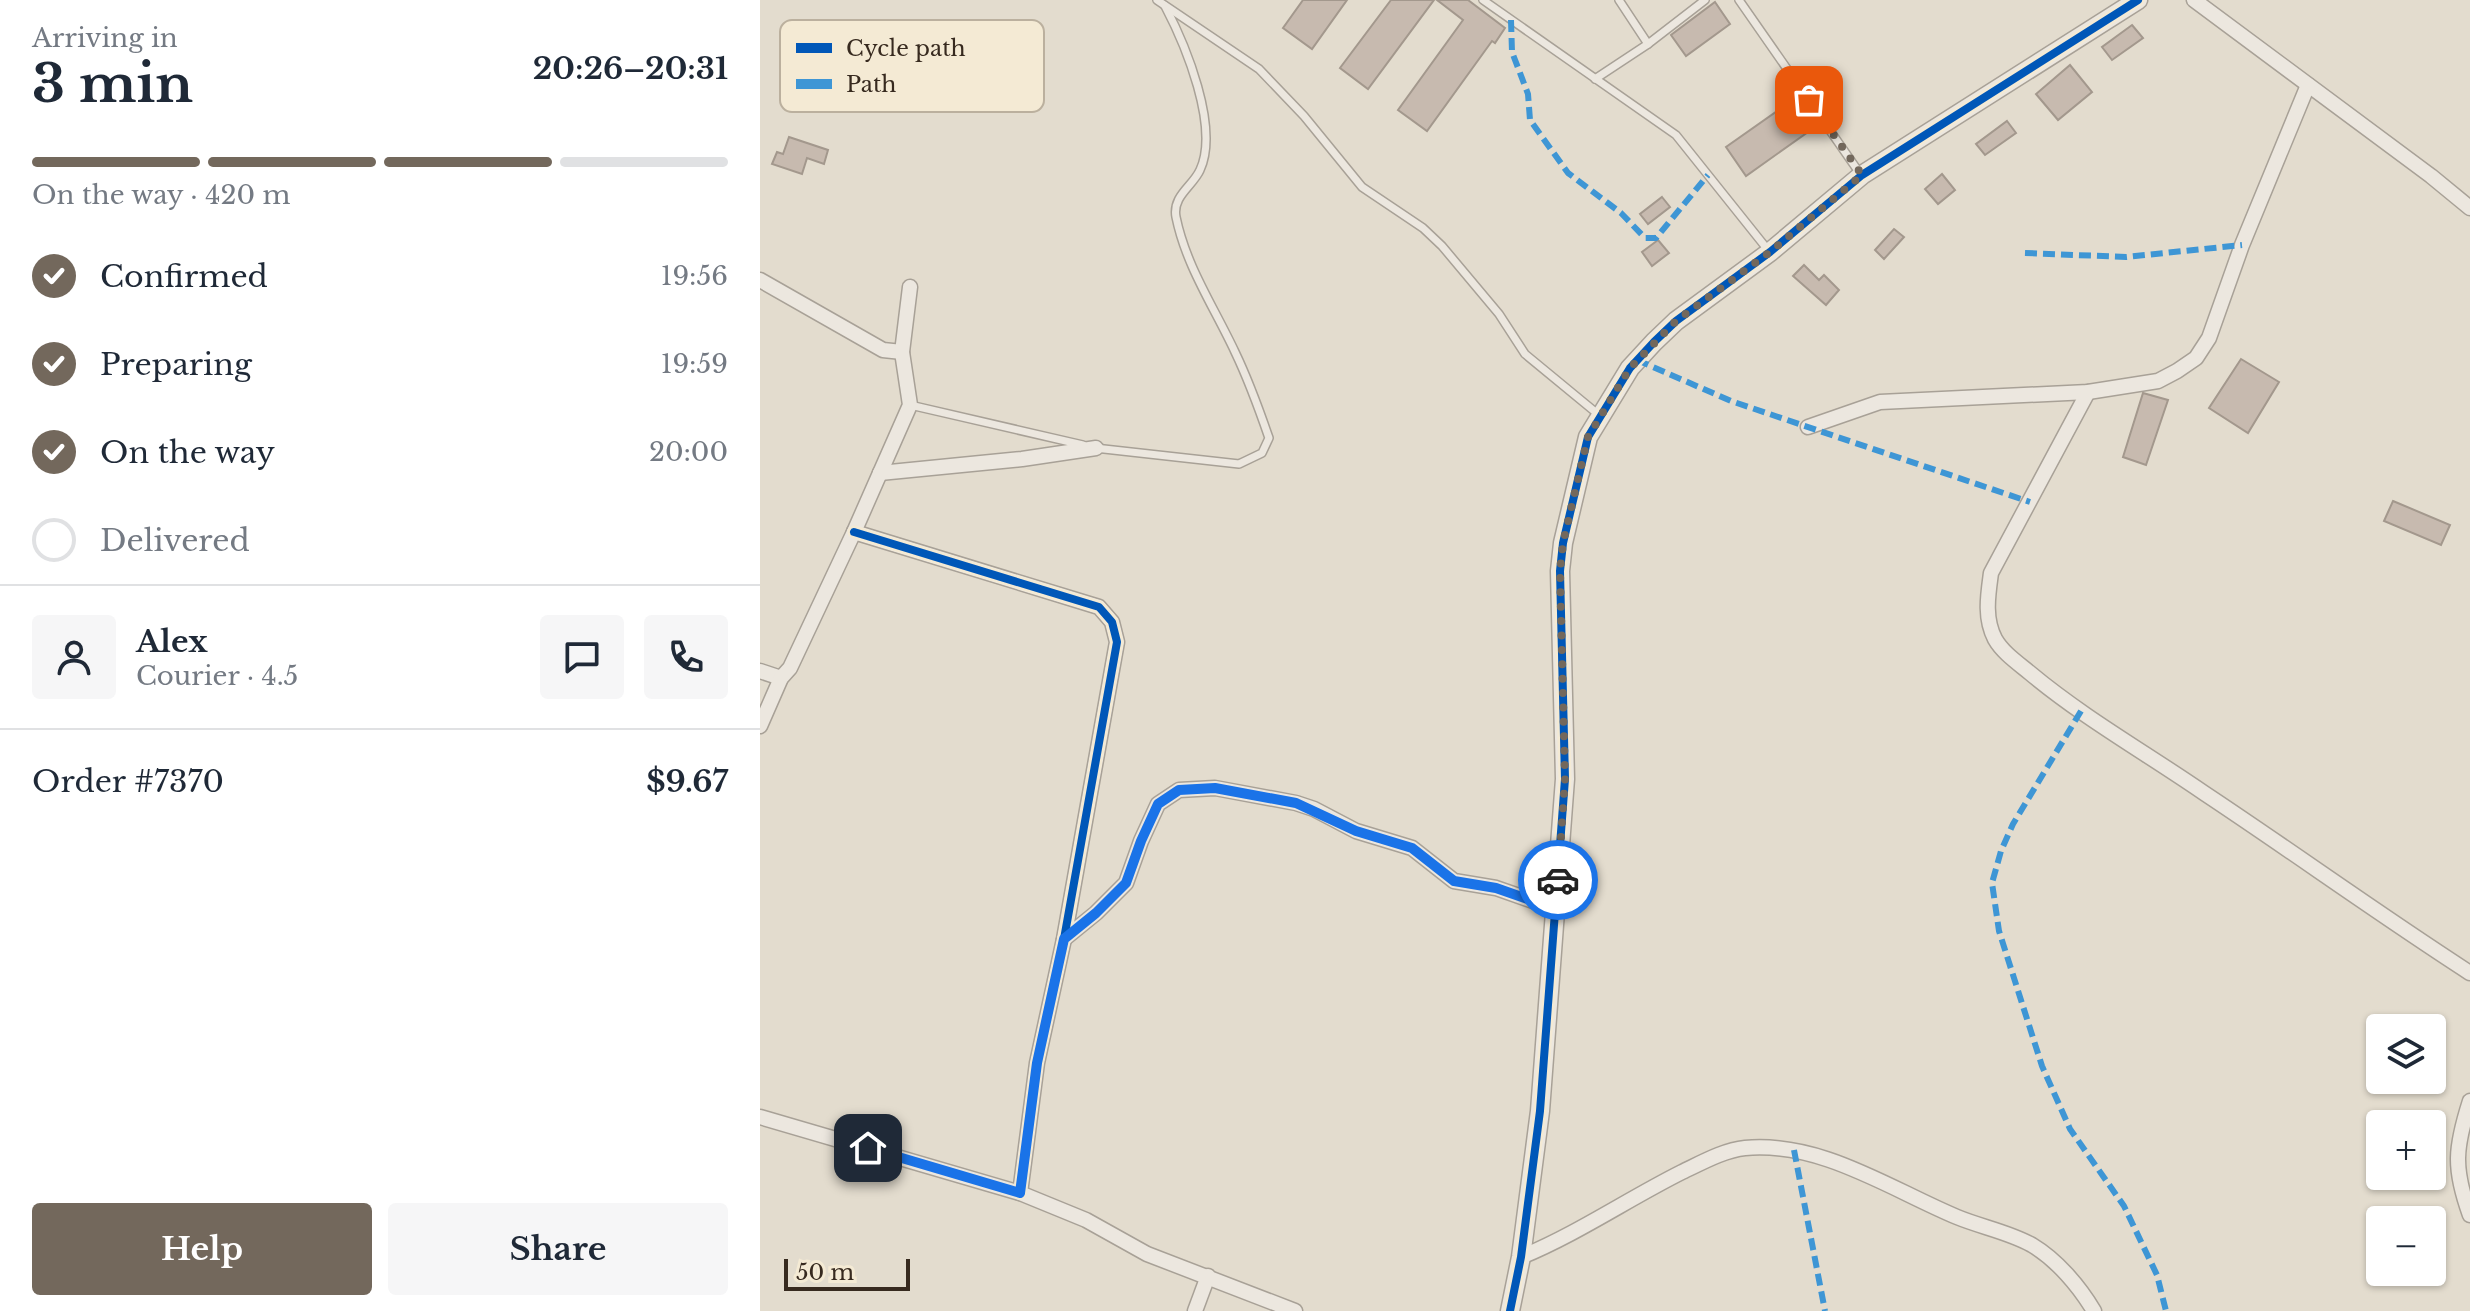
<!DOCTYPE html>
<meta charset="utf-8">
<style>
body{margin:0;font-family:"Libre Baskerville",serif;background:#f6f6f7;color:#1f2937;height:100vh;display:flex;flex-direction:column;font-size:30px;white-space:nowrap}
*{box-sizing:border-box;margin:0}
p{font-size:26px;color:#747a83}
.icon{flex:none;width:44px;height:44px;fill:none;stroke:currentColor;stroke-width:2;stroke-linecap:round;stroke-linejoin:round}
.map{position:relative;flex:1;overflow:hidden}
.sheet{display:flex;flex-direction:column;background:#fff;width:760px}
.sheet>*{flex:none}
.controls{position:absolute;left:1606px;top:1014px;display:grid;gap:16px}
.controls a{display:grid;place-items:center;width:80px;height:80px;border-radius:8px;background:#fff;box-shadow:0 2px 6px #0004;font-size:40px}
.scale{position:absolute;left:24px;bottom:20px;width:126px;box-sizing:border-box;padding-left:8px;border:4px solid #372a1f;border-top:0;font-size:22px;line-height:28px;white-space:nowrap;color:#372a1f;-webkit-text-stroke:6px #f4ead4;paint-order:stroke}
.pin{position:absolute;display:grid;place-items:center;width:68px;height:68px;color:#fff;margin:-34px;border-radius:16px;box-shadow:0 4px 12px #0006}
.courier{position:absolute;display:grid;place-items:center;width:80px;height:80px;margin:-40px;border:6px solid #1a73e8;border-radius:50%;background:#fff;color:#222;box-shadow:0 2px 10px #0007}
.headline em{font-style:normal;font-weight:800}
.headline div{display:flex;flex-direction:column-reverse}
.headline{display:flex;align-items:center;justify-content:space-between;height:136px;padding:0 32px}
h1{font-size:52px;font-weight:800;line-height:60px}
.bar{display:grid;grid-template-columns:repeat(4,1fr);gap:12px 8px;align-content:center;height:96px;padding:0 32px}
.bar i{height:10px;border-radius:6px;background:#e0e1e3}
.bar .on{background:#73685c}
.bar p{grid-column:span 4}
.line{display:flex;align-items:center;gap:20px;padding:0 32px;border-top:2px solid #e0e1e3}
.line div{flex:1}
.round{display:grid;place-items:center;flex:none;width:84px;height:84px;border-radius:8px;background:#f6f6f7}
ol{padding:0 32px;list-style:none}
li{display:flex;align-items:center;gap:24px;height:88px}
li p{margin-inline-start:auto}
li .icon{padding:8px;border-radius:50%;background:#73685c;color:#fff;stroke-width:4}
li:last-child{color:#747a83}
li i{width:44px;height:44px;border:4px solid #e0e1e3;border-radius:50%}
.cta{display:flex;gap:16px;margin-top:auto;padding:16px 32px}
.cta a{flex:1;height:92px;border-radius:8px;background:#73685c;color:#fff;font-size:32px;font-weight:800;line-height:92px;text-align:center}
.cta a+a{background:#f6f6f7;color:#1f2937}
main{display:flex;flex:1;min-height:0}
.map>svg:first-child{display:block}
.building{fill:#c7baaf;stroke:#a3988d;stroke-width:2}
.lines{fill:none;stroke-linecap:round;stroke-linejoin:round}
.service-casing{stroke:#a8a197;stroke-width:10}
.minor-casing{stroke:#a8a197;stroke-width:17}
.tertiary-casing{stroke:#a8a197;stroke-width:21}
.service{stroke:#ece7df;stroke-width:7}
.minor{stroke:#ece7df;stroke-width:14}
.tertiary{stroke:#ece7df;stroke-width:18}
.quiet{stroke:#3e96d5;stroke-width:6;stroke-dasharray:12 6;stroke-linecap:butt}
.cycleway-casing{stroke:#f4ead4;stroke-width:13}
.cycleway{stroke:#0057b8;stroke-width:8}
.done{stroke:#73685c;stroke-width:8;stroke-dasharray:0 14.4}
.route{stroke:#1a73e8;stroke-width:10}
.key{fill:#f4ead4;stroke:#bbb09e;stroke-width:2}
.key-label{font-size:22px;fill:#372a1f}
</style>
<main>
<section class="sheet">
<div class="headline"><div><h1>3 min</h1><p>Arriving in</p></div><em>20:26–20:31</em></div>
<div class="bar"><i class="on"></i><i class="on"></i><i class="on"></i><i></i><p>On the way · 420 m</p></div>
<ol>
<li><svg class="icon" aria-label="check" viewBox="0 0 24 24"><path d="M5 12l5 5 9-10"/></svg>Confirmed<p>19:56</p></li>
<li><svg class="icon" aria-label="check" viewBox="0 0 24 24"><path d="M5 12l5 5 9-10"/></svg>Preparing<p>19:59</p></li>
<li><svg class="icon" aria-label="check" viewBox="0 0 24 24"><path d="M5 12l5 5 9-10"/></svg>On the way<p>20:00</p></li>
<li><i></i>Delivered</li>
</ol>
<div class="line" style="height:144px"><a class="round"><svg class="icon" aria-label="person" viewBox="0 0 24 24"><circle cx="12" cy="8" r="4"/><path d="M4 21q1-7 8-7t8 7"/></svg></a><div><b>Alex</b><p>Courier · 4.5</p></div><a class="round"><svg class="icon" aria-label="chat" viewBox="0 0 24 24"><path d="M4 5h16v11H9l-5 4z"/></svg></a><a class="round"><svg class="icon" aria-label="phone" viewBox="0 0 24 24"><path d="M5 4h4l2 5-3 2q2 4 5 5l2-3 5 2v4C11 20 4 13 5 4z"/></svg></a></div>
<div class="line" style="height:104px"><div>Order #7370</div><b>$9.67</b></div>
<div class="cta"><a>Help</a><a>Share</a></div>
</section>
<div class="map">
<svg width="1710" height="1311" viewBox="0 0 1710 1311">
<rect width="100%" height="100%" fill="#e3dcce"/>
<g class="building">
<polygon points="543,0 587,0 552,49 523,28"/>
<polygon points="631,0 674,0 608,89 580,68"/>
<polygon points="677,0 708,0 745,28 735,43 732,41 667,131 638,110 703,20"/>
<polygon points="955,2 970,24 926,56 911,35"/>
<polygon points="1372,25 1383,38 1352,60 1342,47"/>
<polygon points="1310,65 1332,92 1298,120 1276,94"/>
<polygon points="1027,104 1048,132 986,176 966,147"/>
<polygon points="1247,121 1256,133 1225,155 1216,144"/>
<polygon points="29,137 68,150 64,164 47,158 42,174 12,164 17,152 23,154"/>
<polygon points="1182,174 1195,190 1178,204 1165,189"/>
<polygon points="902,197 910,207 888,224 880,214"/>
<polygon points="1134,229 1144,237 1124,259 1115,250"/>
<polygon points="898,240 909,253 892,266 882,252"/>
<polygon points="1044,265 1059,280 1064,275 1079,290 1066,305 1033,276"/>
<polygon points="1481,359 1519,382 1488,433 1449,408"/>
<polygon points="1383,393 1408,400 1386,465 1363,457"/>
<polygon points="1633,501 1690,525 1681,545 1624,521"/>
</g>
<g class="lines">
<g class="service-casing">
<g id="service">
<polyline points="397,0 499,69 544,116 602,187 663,228 682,246 739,314 765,354 839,415"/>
<polyline points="723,0 916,135 1008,250"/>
<polyline points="859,0 888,44"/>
<polyline points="979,0 1101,175"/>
<polyline points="835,79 888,44 945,0"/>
<polyline points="150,405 323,445"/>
<path d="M 335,448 L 479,464 L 502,453 L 509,438 C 499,409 488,379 475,352 C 454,307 426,266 416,217 C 412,196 433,186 440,170 C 460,127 425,44 405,6"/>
</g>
</g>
<g class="minor-casing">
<g id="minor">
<polyline points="1434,0 1671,176 1710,208"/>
<polyline points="0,280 123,350 142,352"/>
<path d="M 1328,392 L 1231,573 C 1228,595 1224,618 1235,639 C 1243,653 1258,663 1270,673 C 1324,718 1386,753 1444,793 C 1533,852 1620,915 1710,973"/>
<polyline points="1048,427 1120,402 1328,392 1398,381 1417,371 1436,358 1449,338 1482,245 1548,85"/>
<polyline points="120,473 262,459 336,448"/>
<polyline points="94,532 339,607 352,622 357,642 304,939 277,1063 260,1193"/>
<polyline points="0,671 21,678"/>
<polyline points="0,726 21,678 30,668 94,532 150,405 142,352 150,287"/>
<polyline points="304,939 336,913 366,883 381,841 398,804 419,790 455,788 536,803 554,809 596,831 652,848 694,881 736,888 796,909"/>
<path d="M 1710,1101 C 1695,1148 1693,1168 1710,1215"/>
<polyline points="0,1117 260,1193 326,1220 387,1254 535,1311"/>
<path d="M 761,1257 C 817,1234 868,1199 922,1172 C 941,1163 964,1150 985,1148 C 1061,1141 1130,1189 1197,1217 C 1221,1227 1249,1232 1272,1245 C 1297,1260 1319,1286 1334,1311"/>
<polyline points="435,1311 448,1276"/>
</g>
</g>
<g class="tertiary-casing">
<polyline id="tertiary" points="750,1311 761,1257 780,1111 805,779 800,571 803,543 828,437 870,368 894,342 916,321 1010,252 1102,175 1378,0"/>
</g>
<use href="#service" class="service"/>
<use href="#minor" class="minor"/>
<use href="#tertiary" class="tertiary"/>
<g class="quiet">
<polyline points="751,20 752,52 768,94 770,120 808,173 861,213 885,238 896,238 948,175"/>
<polyline points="1265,253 1366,257 1482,245"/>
<polyline points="877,360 971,401 1270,502"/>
<polyline points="1321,711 1253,824 1241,851 1232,883 1239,931 1282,1066 1310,1129 1364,1206 1397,1275 1406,1311"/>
<polyline points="1034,1150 1065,1311"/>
</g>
<g class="cycleway-casing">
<g id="cycleway">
<polyline points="94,532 339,607 352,622 357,642 304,939 277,1063 260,1193"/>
<polyline points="750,1311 761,1257 780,1111 805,779 800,571 803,543 828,437 870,368 894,342 916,321 1010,252 1102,175 1378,0"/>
</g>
</g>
<use href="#cycleway" class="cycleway"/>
</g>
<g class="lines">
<polyline class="done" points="798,880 805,779 800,571 803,543 828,437 870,368 916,321 1010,252 1102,175 1049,100"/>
<polyline class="route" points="108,1148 260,1193 277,1063 304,939 336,913 366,883 381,841 398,804 419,790 455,788 536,803 596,831 652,848 694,881 736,888 796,909 798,880"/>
</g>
<rect x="20" y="20" width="264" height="92" rx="12" class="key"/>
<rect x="36" y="43" width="36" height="10" fill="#0057b8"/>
<rect x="36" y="79" width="36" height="10" fill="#3e96d5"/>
<g class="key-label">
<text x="86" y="56">Cycle path</text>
<text x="86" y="92">Path</text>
</g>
</svg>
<div class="controls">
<a><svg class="icon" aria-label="layers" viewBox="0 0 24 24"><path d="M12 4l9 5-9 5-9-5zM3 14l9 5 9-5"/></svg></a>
<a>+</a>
<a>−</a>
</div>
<div class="scale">50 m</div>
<div class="pin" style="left:1049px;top:100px;background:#ea580c"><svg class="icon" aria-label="bag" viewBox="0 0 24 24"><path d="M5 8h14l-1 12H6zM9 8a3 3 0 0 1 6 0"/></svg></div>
<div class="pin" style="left:108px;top:1148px;background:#1f2937"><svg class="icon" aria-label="home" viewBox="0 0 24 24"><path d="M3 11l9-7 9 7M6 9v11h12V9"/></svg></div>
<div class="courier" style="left:798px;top:880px"><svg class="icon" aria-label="car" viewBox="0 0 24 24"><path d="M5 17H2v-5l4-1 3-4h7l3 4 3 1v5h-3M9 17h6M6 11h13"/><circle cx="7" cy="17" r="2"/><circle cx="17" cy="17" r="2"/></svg></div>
</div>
</main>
